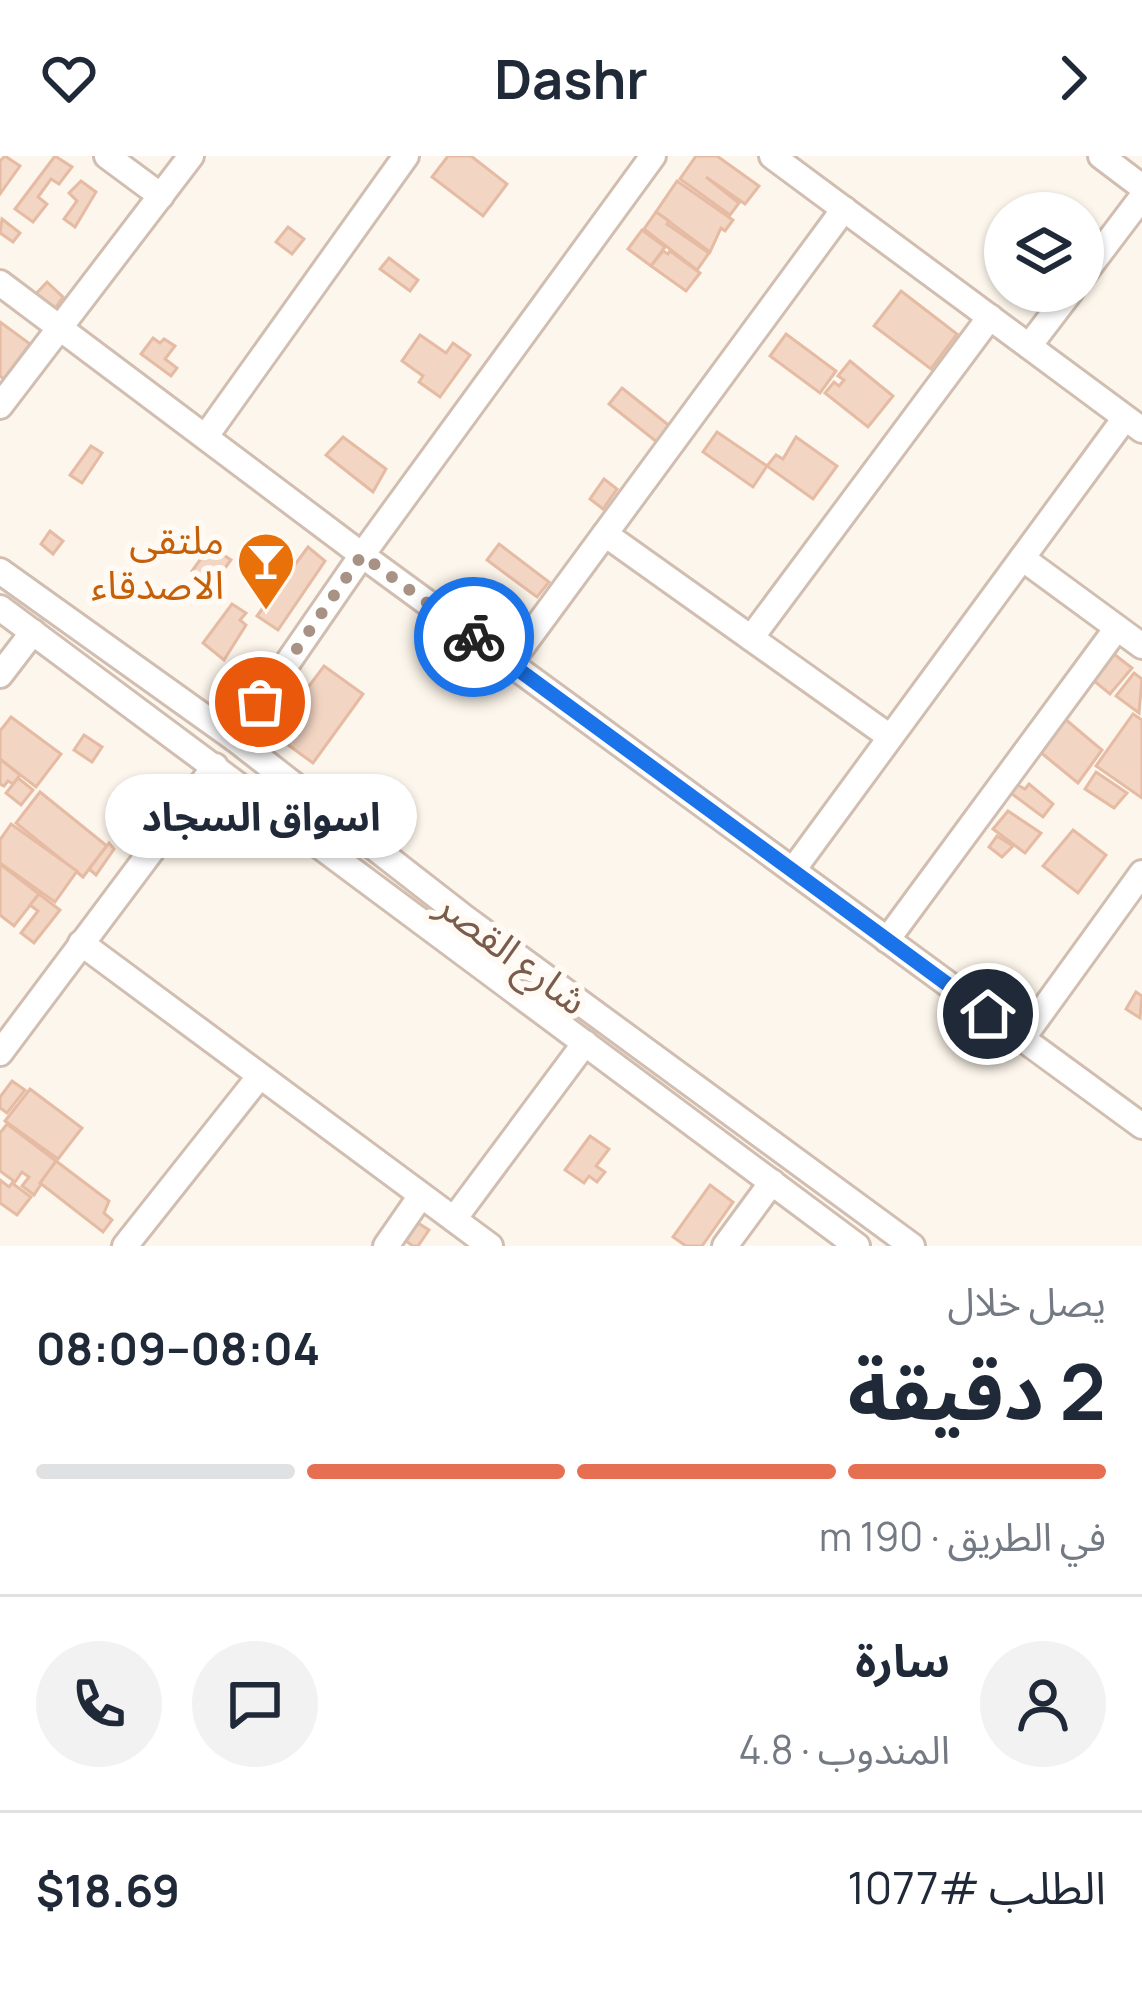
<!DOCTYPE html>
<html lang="ar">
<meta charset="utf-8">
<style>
body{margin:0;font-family:Manrope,"Noto Sans Arabic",sans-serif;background:#f2f2f3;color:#1f2937;direction:rtl;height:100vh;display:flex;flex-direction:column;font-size:45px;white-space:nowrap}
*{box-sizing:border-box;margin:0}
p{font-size:39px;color:#747a83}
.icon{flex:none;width:66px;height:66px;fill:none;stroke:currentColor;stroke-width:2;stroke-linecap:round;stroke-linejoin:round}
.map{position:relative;height:1090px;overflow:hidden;direction:ltr}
.panel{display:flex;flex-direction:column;background:#fff;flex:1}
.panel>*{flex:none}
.fabs{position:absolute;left:984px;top:36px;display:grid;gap:24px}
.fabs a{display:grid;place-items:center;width:120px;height:120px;border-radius:50%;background:#fff;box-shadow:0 3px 9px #0004;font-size:60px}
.pin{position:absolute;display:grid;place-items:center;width:102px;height:102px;color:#fff;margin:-51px;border:6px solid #fff;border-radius:50%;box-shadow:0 3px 12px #0007}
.courier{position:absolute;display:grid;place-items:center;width:120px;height:120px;margin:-60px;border:9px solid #1a73e8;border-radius:50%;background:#fff;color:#222;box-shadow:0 3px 15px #0007}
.bubble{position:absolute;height:84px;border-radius:42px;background:#fff;box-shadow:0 3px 9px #0004;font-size:39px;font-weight:700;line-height:84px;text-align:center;direction:rtl}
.head em{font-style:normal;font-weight:700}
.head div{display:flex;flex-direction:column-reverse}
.head{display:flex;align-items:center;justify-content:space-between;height:204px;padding:0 36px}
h1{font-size:78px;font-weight:700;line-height:90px}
.bar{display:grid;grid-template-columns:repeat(4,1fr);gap:18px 12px;align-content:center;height:144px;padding:0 36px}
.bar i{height:15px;border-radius:9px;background:#e0e1e3}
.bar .on{background:#e76f51}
.bar p{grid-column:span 4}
.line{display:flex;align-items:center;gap:30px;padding:0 36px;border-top:3px solid #e0e1e3}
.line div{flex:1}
.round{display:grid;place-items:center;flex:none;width:126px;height:126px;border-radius:63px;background:#f2f2f3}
header{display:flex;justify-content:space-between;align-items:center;height:156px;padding:0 36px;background:#fff;font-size:54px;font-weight:700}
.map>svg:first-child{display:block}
.building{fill:#f3d5c3;stroke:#e6bba3;stroke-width:3}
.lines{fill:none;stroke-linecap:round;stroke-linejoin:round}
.minor-casing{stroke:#d1beb0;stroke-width:30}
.minor{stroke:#fff;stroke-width:24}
.done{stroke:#a89285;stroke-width:12;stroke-dasharray:0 21.6}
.route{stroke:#1a73e8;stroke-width:15}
.labels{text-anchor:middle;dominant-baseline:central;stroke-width:12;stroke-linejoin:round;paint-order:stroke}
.food-label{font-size:39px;fill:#c56008;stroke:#fffaf3;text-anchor:end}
.street-label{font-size:39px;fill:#7a5c4d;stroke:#fffaf3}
</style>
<header><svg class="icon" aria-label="forward" viewBox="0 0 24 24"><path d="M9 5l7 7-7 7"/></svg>Dashr<svg class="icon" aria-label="heart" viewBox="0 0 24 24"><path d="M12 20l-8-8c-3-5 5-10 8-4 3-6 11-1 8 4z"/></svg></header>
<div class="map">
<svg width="1142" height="1090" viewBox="0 0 1142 1090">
<rect width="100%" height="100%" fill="#fdf6ec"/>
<g class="building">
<polygon points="5,0 20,10 0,38 0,5"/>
<polygon points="55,0 72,11 59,28 51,23 38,41 47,48 33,66 15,53"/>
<polygon points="448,0 471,0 507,28 483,60 432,21"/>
<polygon points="696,0 717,0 759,30 745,48 706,21 739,47 730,59 680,23"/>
<polygon points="81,25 96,36 75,71 64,63 77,45 69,37"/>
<polygon points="677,25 733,64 725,75 721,72 710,96 656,56"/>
<polygon points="656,56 669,65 667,68 709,97 697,114 644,73"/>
<polygon points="2,63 20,77 13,86 0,77"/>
<polygon points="288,71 304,83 292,98 276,86"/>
<polygon points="642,74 665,91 651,110 628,93"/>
<polygon points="663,95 668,98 670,95 700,117 686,135 651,110"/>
<polygon points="389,102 418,124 410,135 380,113"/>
<polygon points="47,126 63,141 52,157 31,143"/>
<polygon points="901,135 957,178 931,213 874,170"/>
<polygon points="0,166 30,188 4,223 0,220"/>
<polygon points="786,178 836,215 820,237 770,200"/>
<polygon points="420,179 446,197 453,187 470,199 440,241 419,226 423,220 402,205"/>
<polygon points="153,182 160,187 164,183 175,190 165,203 177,212 171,220 141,198"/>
<polygon points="850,205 893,240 868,271 825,237 834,226 839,230 844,224 838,220"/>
<polygon points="622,232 671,271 658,287 609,248"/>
<polygon points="717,276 767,310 753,331 703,296"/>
<polygon points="343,281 386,313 373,336 326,299"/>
<polygon points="796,281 837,310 813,343 767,310 776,299 783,303"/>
<polygon points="91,290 102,297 82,327 70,319"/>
<polygon points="604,323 617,333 603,353 590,343"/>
<polygon points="50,375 63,385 53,398 41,388"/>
<polygon points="499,388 549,426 537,441 487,404"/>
<polygon points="210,390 231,404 212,430 192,415"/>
<polygon points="308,391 325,405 278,474 257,460"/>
<polygon points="232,448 246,457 240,464 246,469 224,504 203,487"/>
<polygon points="1110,495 1132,512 1110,538 1088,520"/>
<polygon points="324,510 363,538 313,607 273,578"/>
<polygon points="1134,517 1142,523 1139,557 1116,540"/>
<polygon points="1133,558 1142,564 1142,642 1096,610"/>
<polygon points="11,561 61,598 36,631 0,603 0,575"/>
<polygon points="1065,563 1102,594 1078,627 1039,595"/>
<polygon points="84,579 102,591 92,606 74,594"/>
<polygon points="0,603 20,619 13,628 8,625 4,630 0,628"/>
<polygon points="1096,616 1127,637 1114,652 1085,633"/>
<polygon points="18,622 33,634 21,649 6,637"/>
<polygon points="1014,627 1025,633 1029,628 1053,648 1043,661 1008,635"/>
<polygon points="40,636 107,690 83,721 16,667"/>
<polygon points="1008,655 1041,677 1025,697 993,673"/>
<polygon points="11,668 77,715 55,746 0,707 0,684"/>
<polygon points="1073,674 1106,699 1078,737 1043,710"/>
<polygon points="997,680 1013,690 1002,701 989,691"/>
<polygon points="109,687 114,693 96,719 89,713"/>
<polygon points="0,708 39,738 14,770 0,759"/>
<polygon points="39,738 60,754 34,787 21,777 38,755 30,749"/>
<polygon points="1136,836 1142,840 1140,862 1126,853"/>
<polygon points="12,925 25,934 7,957 0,952 0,941"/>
<polygon points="30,933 82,972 58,1003 5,965"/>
<polygon points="7,968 56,1005 34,1039 22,1030 29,1021 22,1016 15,1026 0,1015 0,977"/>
<polygon points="590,980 609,993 596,1010 605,1016 597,1026 589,1020 584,1027 565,1014"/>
<polygon points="56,1005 109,1045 104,1057 112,1064 103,1076 40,1027"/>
<polygon points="0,1024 9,1031 12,1027 31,1041 17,1059 0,1047"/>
<polygon points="710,1029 733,1046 702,1090 686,1090 673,1081"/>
<polygon points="418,1067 429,1074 418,1090 413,1090 406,1085"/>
</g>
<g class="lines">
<g class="minor-casing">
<g id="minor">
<polyline points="107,0 161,40"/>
<polyline points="772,0 1142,274"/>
<polyline points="1101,0 1142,31"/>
<polyline points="1083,119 1142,41"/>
<polyline points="0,127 362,399 1142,970"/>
<polyline points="1029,190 1071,135"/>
<polyline points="0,250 191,0"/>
<polyline points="206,280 406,0"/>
<polyline points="605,378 890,581"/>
<polyline points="1022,402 1142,490"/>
<polyline points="0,415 235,583 465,762 912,1090"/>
<polyline points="0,452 857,1090"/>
<polyline points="751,482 990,161"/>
<polyline points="510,507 844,53"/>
<polyline points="0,519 33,476"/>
<polyline points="235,583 362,399 653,0"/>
<polyline points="793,714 1125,262"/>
<polyline points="887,784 1117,472"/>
<polyline points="81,787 490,1090"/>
<polyline points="1022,883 1142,717"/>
<polyline points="0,897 215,610"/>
<polyline points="454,1063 585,887"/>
<polyline points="125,1090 259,921"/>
<polyline points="386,1090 420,1041"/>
<polyline points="725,1090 772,1026"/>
</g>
</g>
<use href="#minor" class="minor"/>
</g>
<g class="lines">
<polyline class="done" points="260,546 362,399 474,481"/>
<polyline class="route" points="474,481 988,858"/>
</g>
<defs>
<g id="bar-pin" transform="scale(3)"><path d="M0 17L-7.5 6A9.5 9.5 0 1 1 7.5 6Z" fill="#e8710a" stroke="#fffaf3"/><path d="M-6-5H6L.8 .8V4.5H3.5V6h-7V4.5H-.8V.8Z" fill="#fff"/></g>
</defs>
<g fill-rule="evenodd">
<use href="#bar-pin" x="266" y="405"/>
</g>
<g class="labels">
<g class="food-label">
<text x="224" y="383">ملتقى<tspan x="224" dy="45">الاصدقاء</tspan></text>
</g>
<g class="street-label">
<text transform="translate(513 796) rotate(37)">شارع القصر</text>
</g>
</g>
</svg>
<div class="fabs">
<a><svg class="icon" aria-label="layers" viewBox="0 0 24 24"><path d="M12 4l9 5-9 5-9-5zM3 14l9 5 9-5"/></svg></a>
</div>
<div class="pin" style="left:260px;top:546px;background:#ea580c"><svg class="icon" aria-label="bag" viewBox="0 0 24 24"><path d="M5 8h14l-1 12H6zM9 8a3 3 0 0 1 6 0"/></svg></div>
<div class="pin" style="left:988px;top:858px;background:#1f2937"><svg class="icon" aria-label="home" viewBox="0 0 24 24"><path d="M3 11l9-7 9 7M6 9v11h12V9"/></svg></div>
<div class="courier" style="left:474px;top:481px"><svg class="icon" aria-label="bike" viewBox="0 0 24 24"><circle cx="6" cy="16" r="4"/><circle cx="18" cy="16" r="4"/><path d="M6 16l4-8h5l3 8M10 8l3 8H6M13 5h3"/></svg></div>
<div class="bubble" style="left:105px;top:618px;width:312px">اسواق السجاد</div>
</div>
<section class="panel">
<div class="head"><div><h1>2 دقيقة</h1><p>يصل خلال</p></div><em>08:04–08:09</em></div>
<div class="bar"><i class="on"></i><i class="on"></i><i class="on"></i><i></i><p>في الطريق · 190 m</p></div>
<div class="line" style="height:216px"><a class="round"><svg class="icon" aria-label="person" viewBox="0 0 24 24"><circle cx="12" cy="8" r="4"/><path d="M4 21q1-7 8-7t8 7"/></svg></a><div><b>سارة</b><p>المندوب · 4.8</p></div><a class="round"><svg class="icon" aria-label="chat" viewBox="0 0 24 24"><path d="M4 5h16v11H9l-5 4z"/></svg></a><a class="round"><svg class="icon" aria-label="phone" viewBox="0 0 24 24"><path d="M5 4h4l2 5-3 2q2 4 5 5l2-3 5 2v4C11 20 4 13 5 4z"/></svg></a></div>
<div class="line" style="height:156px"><div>الطلب #1077</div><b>$18.69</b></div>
</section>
